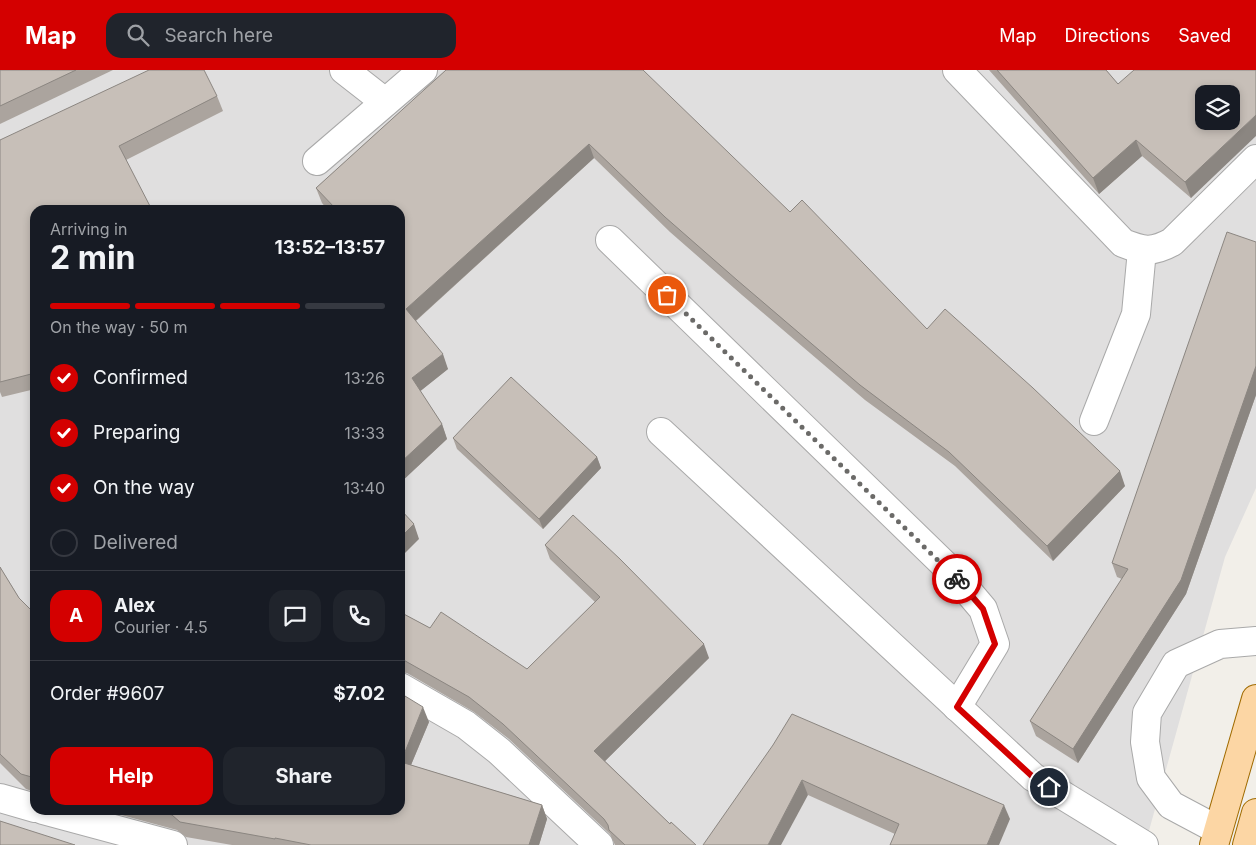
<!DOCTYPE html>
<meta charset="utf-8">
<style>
body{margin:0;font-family:Inter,sans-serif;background:#20242c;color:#f1f3f6;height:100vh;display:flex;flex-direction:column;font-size:19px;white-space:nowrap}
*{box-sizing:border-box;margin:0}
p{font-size:16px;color:#9ea1a6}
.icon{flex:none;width:28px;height:28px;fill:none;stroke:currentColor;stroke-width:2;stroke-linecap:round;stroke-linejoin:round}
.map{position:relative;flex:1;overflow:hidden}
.details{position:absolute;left:30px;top:135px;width:375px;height:610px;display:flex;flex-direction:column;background:#171b24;border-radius:15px;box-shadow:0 2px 8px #0003}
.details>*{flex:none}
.buttons{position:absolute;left:1195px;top:15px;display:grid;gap:10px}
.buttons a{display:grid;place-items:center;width:45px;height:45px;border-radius:10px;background:#171b24;box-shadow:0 2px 8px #0003;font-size:25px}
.pin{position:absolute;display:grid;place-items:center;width:42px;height:42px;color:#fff;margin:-21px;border:2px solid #fff;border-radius:50%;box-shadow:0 1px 5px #0007}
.courier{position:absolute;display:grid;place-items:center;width:50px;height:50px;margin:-25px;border:4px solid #d40000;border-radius:50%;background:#fff;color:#222;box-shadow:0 1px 6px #0007}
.overview em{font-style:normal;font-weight:700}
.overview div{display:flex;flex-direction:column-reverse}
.overview{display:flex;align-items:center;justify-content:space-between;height:85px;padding:0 20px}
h1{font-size:32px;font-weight:700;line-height:38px}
.bar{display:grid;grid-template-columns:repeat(4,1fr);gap:8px 5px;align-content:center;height:60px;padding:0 20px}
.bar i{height:6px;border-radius:4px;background:#363941}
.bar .current{background:#d40000}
.bar p{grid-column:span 4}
.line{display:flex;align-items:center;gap:12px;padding:0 20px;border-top:1px solid #363941}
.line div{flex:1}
.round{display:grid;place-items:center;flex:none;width:52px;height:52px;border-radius:15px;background:#20242c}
ol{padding:0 20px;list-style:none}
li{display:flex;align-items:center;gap:15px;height:55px}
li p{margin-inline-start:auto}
li .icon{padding:5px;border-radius:50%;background:#d40000;color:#fff;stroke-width:4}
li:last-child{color:#9ea1a6}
li i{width:28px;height:28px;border:2px solid #363941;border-radius:50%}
.action{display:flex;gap:10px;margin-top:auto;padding:10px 20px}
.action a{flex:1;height:58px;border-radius:15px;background:#d40000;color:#fff;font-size:20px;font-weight:700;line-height:58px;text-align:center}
.action a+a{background:#20242c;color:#f1f3f6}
header{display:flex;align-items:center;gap:30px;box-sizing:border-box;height:70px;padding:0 25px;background:#d40000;color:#fff}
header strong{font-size:24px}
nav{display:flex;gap:28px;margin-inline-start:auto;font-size:18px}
.search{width:350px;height:45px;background:#20242c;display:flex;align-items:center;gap:12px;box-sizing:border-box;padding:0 18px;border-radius:15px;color:#9ea1a6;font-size:19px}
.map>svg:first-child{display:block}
.residential{fill:#e0dfdf;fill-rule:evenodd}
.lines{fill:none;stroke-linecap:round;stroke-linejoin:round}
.minor-casing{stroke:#a9a9a9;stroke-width:30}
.major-casing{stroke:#a06b00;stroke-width:30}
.minor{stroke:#fff;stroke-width:28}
.major{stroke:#fcd6a4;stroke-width:28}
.wall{fill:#aba49e}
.shaded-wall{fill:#8b8681}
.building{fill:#c7bfb8;stroke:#8b8681;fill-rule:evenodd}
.done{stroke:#6b6a68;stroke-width:5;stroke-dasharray:0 9}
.route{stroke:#d40000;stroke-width:6}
</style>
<header>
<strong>Map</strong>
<div class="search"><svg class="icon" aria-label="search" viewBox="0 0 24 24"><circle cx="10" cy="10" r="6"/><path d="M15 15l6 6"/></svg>Search here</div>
<nav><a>Map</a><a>Directions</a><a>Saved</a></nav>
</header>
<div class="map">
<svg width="1256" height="775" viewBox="0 0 1256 775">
<rect width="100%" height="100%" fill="#f2efe9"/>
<path class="residential" d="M 0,0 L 1256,0 L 1256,418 L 1225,487 L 1145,775 L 0,775 ZM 1204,24 L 1231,24 L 1231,51 L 1204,51 ZM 35,140 L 400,140 L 400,740 L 35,740 Z"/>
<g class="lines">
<g class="minor-casing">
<g id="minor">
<polyline points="344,0 385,32"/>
<path d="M 957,0 L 1123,173 C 1143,181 1152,183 1172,172 L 1256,89"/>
<polyline points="317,91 423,0"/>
<polyline points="610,170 950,500 983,539 995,574 957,637"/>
<polyline points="1094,351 1136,244 1142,180"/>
<polyline points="661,362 1033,707 1144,775"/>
<polyline points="400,617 466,655 499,681 599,775"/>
<polyline points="0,728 35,738"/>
<polyline points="43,740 173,775"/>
<polyline points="1218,760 1171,735 1151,708 1145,672 1147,643 1176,594 1220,574 1256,571"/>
</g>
</g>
<g class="major-casing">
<g id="major">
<polyline points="1214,775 1256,629"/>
<polyline points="1247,775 1256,743"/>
</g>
</g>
<use href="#minor" class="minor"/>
<use href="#major" class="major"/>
</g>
<g class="wall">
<polygon points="0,0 113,0 0,54"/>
<polygon points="446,0 790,142 927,259 1125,416 1053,491 955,396 865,330 742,225 670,162 594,88 416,251 448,299 420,321 442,354 447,369 400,413 400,140 328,140 322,133 316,118"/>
<polygon points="989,0 1106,0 1118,14 1256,0 1191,128 1142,86 1099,124"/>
<polygon points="217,26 223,41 126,90 35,140 35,319 2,327 0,322 0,70"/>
<polygon points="1256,172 1256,325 1186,524 1078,693 1036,666 1030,651 1122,509 1117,507 1112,493"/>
<polygon points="453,368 597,387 601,398 543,459 457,379"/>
<polygon points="545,475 709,588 605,691 670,754 696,775 615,775 610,764 509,669 474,642 407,603 400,602 400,542 430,558 527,599 595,532 550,489"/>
<polygon points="0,497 19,528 35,544 35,722 26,719 0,693"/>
<polygon points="400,623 429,652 411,695 542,735 547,749 539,775 232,775 186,767 177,760 103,740 400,740"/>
<polygon points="773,675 1010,749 895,764 808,725"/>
</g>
<g class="shaded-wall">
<polygon points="1256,45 1256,66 1191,128 1185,112"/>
<polygon points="1136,70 1142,86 1099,124 1093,108"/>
<polygon points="589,74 594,88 412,254 406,239"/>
<polygon points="443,284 448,299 418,323 412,308"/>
<polygon points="1256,296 1256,325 1186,524 1078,693 1073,679"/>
<polygon points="442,354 447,369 400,413 400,393"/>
<polygon points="597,387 601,398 543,459 539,449"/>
<polygon points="1120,401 1125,416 1053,491 1047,476"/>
<polygon points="414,454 419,469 400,488 400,468"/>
<polygon points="704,574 709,588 600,696 594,681"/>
<polygon points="423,637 429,652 406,707 401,692"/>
<polygon points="802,710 808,725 781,775 768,775"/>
<polygon points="542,735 547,749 539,775 529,775"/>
<polygon points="1004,735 1010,749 999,775 987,775"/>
</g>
<g class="building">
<polygon points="0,0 76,0 0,36"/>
<polygon points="149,0 204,0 217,26 119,76 152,140 35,140 35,303 0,312 0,70"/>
<polygon points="446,0 643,0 790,142 802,130 927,259 945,239 1033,318 1120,401 1047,476 949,382 860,315 737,210 665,147 589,74 406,239 443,284 412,308 442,354 400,393 400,349 403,347 400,344 400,140 331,140 335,138 316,118"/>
<path d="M 997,0 L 1106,0 L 1118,14 L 1134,0 L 1256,0 L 1256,45 L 1185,112 L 1136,70 L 1093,108 ZM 1204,24 L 1231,24 L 1231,51 L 1204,51 Z"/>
<polygon points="1227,162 1256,172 1256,296 1181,510 1073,679 1030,651 1128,499 1112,493"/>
<polygon points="511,307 597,387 539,449 453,368"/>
<polygon points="400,439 414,454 400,468"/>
<polygon points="573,445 620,489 704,574 594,681 670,754 671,752 696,775 625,775 609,760 608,755 604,749 503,654 469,627 400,588 400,542 430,558 441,542 527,599 600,527 545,475"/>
<polygon points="0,497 19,528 35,544 35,708 21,704 0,684"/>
<polygon points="400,623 423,637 401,692 542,735 529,775 311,775 275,768 275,769 180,752 172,745 153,740 400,740"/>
<polygon points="792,644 1004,735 987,775 890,775 899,754 802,710 768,775 703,775 773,675"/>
<polygon points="0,751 75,775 0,775"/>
</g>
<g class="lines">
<polyline class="done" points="667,225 957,509"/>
<polyline class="route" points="957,509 983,539 995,574 957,637 1033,707 1049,717"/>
</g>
</svg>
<div class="buttons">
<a><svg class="icon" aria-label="layers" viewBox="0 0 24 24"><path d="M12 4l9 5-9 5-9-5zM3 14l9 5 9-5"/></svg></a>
</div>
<div class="pin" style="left:667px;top:225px;background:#ea580c"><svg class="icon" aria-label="bag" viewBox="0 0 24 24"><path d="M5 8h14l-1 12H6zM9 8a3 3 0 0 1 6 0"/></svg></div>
<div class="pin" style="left:1049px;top:717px;background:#1f2937"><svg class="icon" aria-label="home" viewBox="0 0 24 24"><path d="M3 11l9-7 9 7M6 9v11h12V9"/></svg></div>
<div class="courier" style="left:957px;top:509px"><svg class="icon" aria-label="bike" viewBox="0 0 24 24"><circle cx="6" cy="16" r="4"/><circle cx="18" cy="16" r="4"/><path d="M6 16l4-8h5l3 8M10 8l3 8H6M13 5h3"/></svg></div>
<section class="details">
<div class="overview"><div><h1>2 min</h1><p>Arriving in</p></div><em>13:52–13:57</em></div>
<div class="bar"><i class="current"></i><i class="current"></i><i class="current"></i><i></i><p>On the way · 50 m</p></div>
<ol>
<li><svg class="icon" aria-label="check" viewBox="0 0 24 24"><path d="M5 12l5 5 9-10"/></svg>Confirmed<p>13:26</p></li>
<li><svg class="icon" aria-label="check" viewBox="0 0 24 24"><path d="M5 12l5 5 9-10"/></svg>Preparing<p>13:33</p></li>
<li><svg class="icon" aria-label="check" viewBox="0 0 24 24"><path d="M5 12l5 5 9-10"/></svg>On the way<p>13:40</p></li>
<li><i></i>Delivered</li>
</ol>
<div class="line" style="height:90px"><b class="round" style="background:#d40000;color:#fff">A</b><div><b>Alex</b><p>Courier · 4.5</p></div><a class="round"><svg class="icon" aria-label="chat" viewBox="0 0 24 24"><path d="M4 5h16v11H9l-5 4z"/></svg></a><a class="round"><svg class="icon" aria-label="phone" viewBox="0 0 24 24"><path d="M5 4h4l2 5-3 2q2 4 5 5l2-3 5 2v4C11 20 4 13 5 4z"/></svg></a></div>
<div class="line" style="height:65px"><div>Order #9607</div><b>$7.02</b></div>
<div class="action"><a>Help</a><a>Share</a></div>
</section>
</div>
